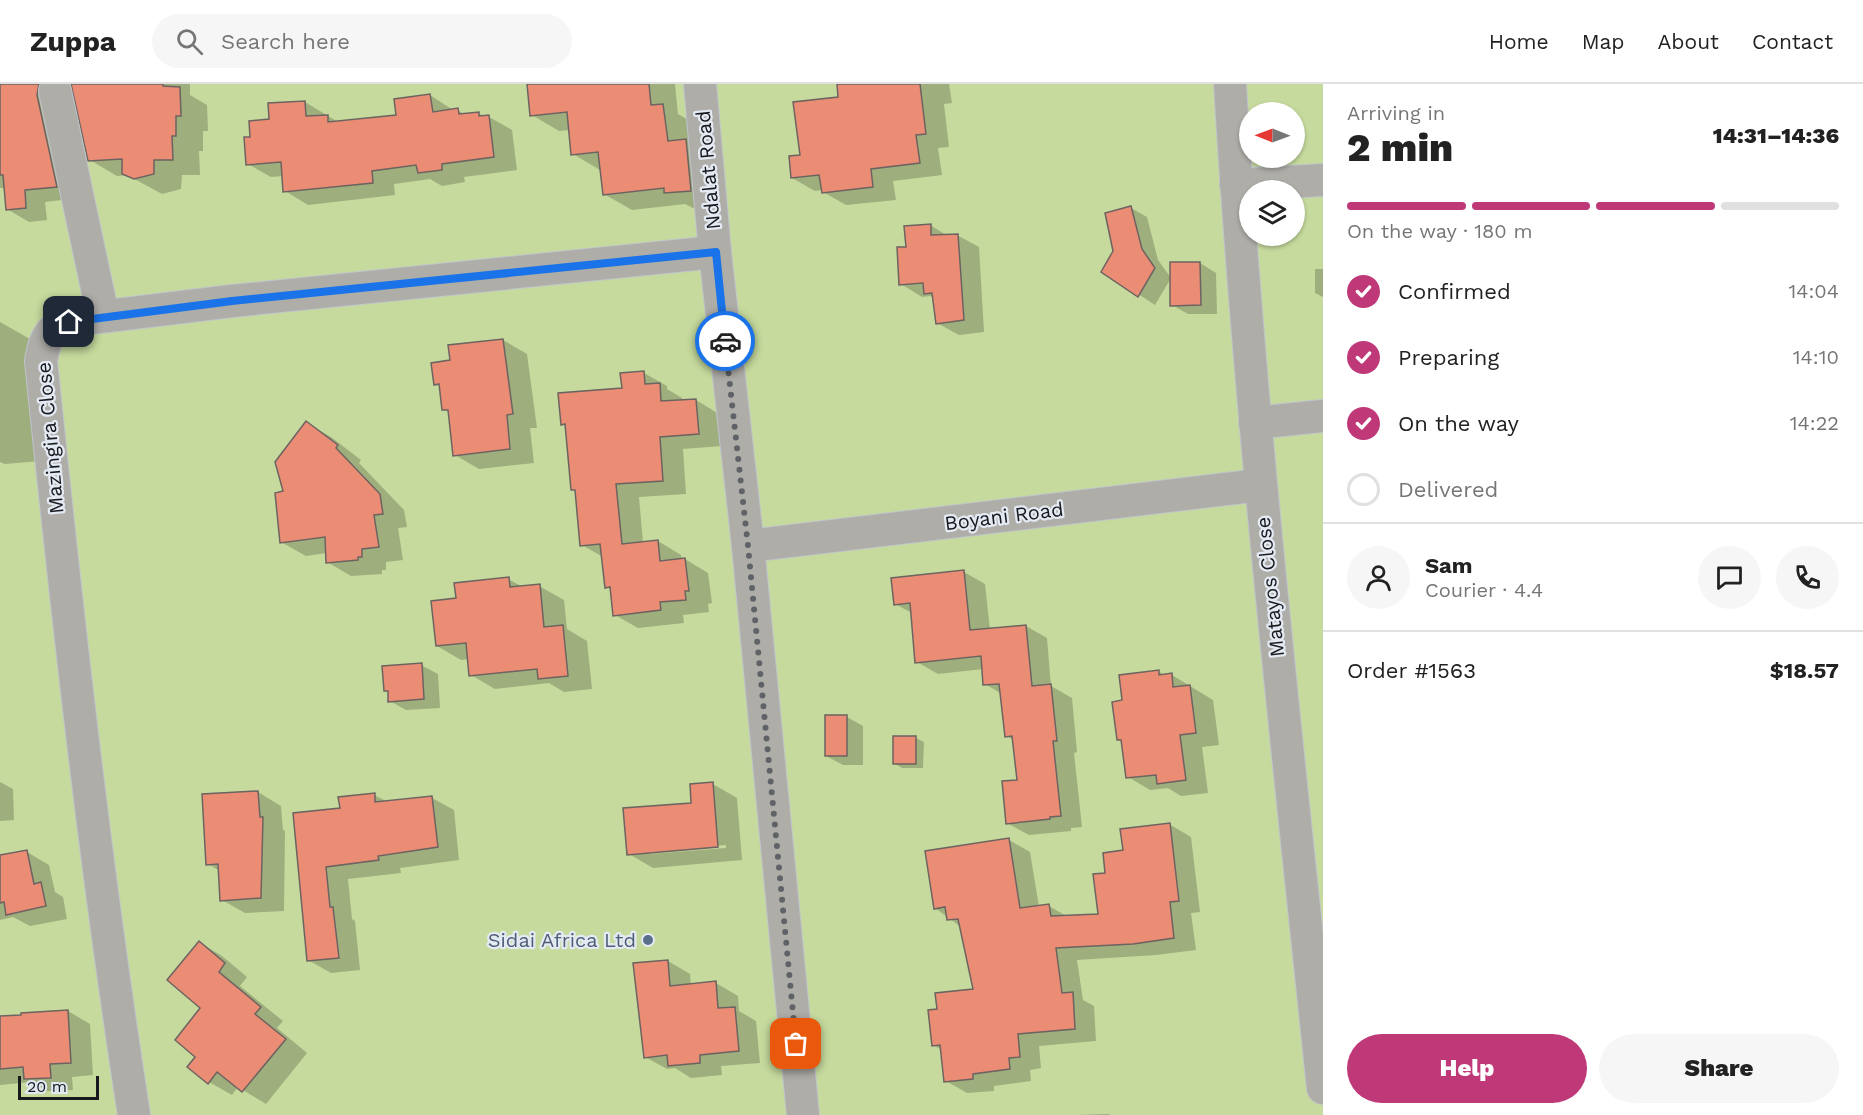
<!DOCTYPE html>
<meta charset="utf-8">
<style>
body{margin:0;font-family:"Work Sans",sans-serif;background:#f6f6f6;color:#222;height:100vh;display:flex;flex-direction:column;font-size:22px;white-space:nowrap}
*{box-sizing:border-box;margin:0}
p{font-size:20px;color:#767676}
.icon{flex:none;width:33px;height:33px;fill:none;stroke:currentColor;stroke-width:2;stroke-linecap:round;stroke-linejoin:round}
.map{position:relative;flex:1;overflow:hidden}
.panel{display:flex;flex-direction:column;background:#fff;width:540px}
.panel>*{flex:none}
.needle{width:39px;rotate:271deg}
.tools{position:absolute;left:1239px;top:18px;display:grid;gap:12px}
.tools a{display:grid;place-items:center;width:66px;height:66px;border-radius:50%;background:#fff;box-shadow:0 2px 4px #0004;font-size:30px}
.scale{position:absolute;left:18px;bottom:15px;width:81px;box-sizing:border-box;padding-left:6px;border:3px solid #17191c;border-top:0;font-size:16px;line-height:21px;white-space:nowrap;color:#17191c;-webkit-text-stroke:4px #e4eaf3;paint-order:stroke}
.pin{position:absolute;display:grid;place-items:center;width:51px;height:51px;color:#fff;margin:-26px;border-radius:12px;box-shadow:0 3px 9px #0006}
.courier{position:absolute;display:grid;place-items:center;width:60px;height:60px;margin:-30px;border:4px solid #1a73e8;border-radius:50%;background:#fff;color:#222;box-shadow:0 2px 8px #0007}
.summary em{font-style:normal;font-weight:800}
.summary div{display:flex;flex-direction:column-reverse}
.summary{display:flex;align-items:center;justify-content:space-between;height:102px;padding:0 24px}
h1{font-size:39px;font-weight:800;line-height:45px}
.bar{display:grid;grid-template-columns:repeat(4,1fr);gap:9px 6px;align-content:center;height:72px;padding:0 24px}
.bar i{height:8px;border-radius:4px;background:#e0e0e0}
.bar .active{background:#bf3979}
.bar p{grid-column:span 4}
.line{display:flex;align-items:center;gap:15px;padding:0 24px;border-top:2px solid #e0e0e0}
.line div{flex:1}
.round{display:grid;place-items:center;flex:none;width:63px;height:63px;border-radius:32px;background:#f6f6f6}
ol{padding:0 24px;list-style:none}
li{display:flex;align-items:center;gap:18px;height:66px}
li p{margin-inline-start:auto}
li .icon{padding:6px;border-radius:50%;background:#bf3979;color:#fff;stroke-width:4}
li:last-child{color:#767676}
li i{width:33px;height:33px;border:3px solid #e0e0e0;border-radius:50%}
.primary-button{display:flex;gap:12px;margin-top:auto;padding:12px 24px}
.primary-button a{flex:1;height:69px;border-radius:36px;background:#bf3979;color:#fff;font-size:24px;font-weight:800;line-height:69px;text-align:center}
.primary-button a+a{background:#f6f6f6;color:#222}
header{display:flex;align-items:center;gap:36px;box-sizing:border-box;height:84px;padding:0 30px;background:#fff;border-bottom:2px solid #e0e0e0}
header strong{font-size:28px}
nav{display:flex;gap:33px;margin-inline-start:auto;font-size:21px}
.search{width:420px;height:54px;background:#f6f6f6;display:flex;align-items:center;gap:15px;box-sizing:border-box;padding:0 21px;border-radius:33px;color:#767676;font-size:22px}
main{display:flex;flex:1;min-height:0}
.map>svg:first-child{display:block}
.green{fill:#c6da9d;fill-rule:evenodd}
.shadow{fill:#0003;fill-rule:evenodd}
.building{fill:#eb8d74;stroke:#6d6360;stroke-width:1.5}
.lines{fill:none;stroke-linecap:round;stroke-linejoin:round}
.minor-casing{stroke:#bfc4cc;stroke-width:34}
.minor{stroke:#afada8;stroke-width:32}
.done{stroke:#5f6267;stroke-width:6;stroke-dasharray:0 10.8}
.route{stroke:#1a73e8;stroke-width:8}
.service-dot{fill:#5c6f8a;stroke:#e4eaf3;stroke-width:2}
.labels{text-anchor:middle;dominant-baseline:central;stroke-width:4.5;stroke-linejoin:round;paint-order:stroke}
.street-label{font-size:20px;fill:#17191c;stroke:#e4eaf3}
.service-label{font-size:20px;fill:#4e5e75;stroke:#e4eaf3;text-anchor:end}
</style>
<header>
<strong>Zuppa</strong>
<div class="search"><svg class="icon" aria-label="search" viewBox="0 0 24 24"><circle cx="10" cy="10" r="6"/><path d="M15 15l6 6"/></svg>Search here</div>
<nav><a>Home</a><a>Map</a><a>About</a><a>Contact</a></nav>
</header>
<main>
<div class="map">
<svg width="1323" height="1031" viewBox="0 0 1323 1031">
<rect width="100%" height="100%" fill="#e4eaf3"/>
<path class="green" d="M 0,0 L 1323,0 L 1323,1031 L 0,1031 ZM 1250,28 L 1294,28 L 1294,74 L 1250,74 ZM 1250,106 L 1294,106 L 1294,152 L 1250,152 Z"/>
<g class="shadow">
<polygon points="0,0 65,0 78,114 45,118 47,136 29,138 7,125 5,104 0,104"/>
<polygon points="73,0 190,0 190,11 207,21 208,47 203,47 203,67 199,67 200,91 182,91 181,105 162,110 127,91 117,92 90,76"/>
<polygon points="529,0 675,0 678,30 690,37 717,122 693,124 685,120 632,126 604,110 600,86 573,70 570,46 559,47 532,31"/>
<polygon points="839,0 949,0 952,19 944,20 949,63 938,64 942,91 893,97 896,116 846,121 823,108 823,106 815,107 792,94 801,72 840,14"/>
<polygon points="430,11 453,26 457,26 466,31 478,29 485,33 489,33 512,46 517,86 464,93 465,98 442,102 430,95 394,100 395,111 308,121 285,107 284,92 271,93 248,80 251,54 270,37 305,18 338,38 398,32"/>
<polygon points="1131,124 1147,133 1158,176 1171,194 1155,221 1103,187 1114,167"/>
<polygon points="930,141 948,152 957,151 979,163 984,248 959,251 937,239 934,214 930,212 922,213 901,200"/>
<polygon points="1200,179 1216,189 1217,230 1188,230 1172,221"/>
<polygon points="1315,185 1323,185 1323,213 1315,209"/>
<polygon points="0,238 30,255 41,377 5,380 0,378"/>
<polygon points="503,256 527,270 537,344 530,344 534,379 479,385 455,371 450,329 444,325 441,303 435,300 451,277"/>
<polygon points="644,289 667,302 667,305 682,314 683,317 696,316 719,330 722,362 683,365 686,410 639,413 643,459 658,457 681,471 682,476 685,475 708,489 712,519 708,520 709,528 683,531 684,539 638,544 615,531 612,506 606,503 603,473 582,461 577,408 572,405 567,343 562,340 624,305"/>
<polygon points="306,339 331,353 361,376 359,379 404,426 407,443 398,444 403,476 386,478 386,486 382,486 382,490 351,492 327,478 327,469 306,472 281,458 285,408"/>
<polygon points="964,488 985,500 990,546 1026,542 1047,554 1051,602 1072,614 1077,668 1074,669 1082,743 1071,744 1071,747 1029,751 1007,739 1019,697 1014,656 1006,652 1002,610 985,600 983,585 938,590 917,578 912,529 895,520"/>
<polygon points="508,495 523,503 539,502 564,516 567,545 587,557 592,605 564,608 549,599 495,605 471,591 469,575 461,576 437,562 458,516"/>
<polygon points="421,581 438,590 440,624 406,626 390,617 389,609 385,606"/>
<polygon points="1158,587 1166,592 1172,591 1213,616 1219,661 1202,663 1208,709 1181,712 1168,704 1150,706 1128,693 1123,657 1119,655 1123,618"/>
<polygon points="847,633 863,642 863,681 843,681 826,672"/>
<polygon points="916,654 924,658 923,684 902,684 894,679"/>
<polygon points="0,694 0,698 13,705 14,736 0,737"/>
<path d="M 713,700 L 737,714 L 742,776 L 653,784 L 629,770 L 693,720 ZM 726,761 L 726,764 L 650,770 L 650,767 Z"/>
<polygon points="258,708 281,722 283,746 285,747 284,827 245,829 222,816 220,787 208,780"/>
<polygon points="374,711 388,718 432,714 454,726 459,776 400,784 401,789 348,795 352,835 355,837 360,886 331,889 308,876 294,730 341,725"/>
<polygon points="1169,740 1191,753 1200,828 1191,829 1196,866 1156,871 1077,876 1083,916 1094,922 1096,957 1039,962 1041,984 1030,986 1031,997 994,1002 994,1007 967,1009 946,997 942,966 933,961 938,927 975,907 961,843 935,824 1009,756 1030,768 1039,823 1049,822 1068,833 1100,831 1107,790 1125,768"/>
<polygon points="27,768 49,781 55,808 63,813 67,835 30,842 13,833 0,836 0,773"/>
<polygon points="200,859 222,872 247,893 240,902 283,937 277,944 307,969 266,1020 238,1003 232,1011 209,998 197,972 202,924"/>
<polygon points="668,877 690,890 691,902 716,899 738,912 739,927 756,937 760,979 721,982 722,991 691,994 675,984 667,985 645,973"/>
<polygon points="68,927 90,940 93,991 72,993 73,1006 47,1007 31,998 0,1001 0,933"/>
<polygon points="1108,1030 1111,1031 1078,1031"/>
</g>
<g class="building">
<polygon points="0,0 39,0 37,11 57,103 25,106 26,124 6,126 3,91 0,91"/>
<polygon points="71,0 163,0 163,2 180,3 181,32 176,32 176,52 172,52 173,76 154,76 154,90 134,95 122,90 122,75 88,77"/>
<polygon points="527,0 649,0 651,21 663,20 668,57 686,55 691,107 664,109 664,104 603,111 598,68 571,71 567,28 530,32"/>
<polygon points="837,0 920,0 926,50 916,51 920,79 871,85 873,103 822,109 819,91 791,94 789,72 800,71 793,18 838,13"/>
<polygon points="430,10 433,28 458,24 459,30 479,28 479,32 489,31 494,73 442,80 442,86 418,89 416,81 372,87 373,99 283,108 281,78 246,81 244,53 250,53 249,37 269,35 268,19 305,17 306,32 328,31 328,38 396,31 394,15"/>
<polygon points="1131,122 1142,165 1155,184 1138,213 1101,188 1113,167 1105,129"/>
<polygon points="931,140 931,151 958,150 964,236 936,240 932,209 924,210 923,199 899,201 897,163 906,163 904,142"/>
<polygon points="1170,178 1200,178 1201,221 1170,222"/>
<polygon points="503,255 513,330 507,331 510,365 453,372 448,326 442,326 439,300 434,301 431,279 450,276 448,261"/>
<polygon points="644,287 645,300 660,299 661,317 696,315 699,350 660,353 663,397 616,400 622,460 658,456 660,477 685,474 689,507 685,507 686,516 660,518 661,526 613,532 610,503 605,504 600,460 580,462 575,406 571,406 565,340 561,341 558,309 622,304 620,289"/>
<polygon points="306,337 338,361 336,364 380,410 383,430 374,431 379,463 362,465 362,473 358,473 358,476 326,479 325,453 280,459 275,409 283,407 275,378"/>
<polygon points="964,486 970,546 1026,541 1032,602 1051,600 1057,657 1053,657 1061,732 1050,733 1050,735 1006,740 1002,697 1017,696 1012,652 1005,653 999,600 983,601 981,572 915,579 910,519 894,521 891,494"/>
<polygon points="509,493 510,503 540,500 544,543 563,541 568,592 538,595 537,585 469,592 466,559 436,562 431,517 456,514 454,499"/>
<polygon points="422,579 424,615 388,618 388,607 384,607 382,582"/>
<polygon points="1159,586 1159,591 1172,589 1173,603 1190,601 1196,649 1180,651 1186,696 1157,700 1156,691 1126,694 1121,656 1117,656 1112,618 1122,616 1119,591"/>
<rect x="825" y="631" width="22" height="41"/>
<rect x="893" y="652" width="23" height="28"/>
<polygon points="713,698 718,763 627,771 623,724 691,719 690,700"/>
<polygon points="258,707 260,733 263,733 261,814 220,817 218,780 206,781 202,710"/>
<polygon points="375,709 375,718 432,712 438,763 378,772 379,776 326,783 330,823 333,823 339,874 307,877 293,729 340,724 338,713"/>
<polygon points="1170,739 1179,817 1170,818 1174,854 1133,860 1056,864 1062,909 1073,908 1075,945 1018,950 1020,973 1009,974 1010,985 973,990 973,995 944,998 940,961 932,962 928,926 937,925 935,909 973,905 958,835 947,836 945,823 934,825 925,767 1009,754 1020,824 1049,820 1051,832 1098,830 1093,790 1105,789 1103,769 1123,766 1120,745"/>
<polygon points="27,766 34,800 41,798 46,822 6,831 4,818 0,819 0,771"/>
<polygon points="199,857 225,879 219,888 261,923 255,930 286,955 242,1008 217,988 208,1000 187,983 195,973 175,956 200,924 167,896"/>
<polygon points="668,876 670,902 716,897 718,924 735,923 739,967 700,971 700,979 668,982 667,971 644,974 633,879"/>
<polygon points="68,926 71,979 50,980 51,994 24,995 23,983 0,985 0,932 21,931 21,929"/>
</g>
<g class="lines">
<g class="minor-casing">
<g id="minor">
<polyline points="700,0 715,168 748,462 803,1031"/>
<path d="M 1230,0 C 1250,336 1288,670 1323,1004"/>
<polyline points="55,7 103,232"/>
<polyline points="1236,101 1323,96"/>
<polyline points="1255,339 1323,332"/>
<polyline points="748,462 1260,401"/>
<path d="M 134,1031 C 95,781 67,529 41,277 C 46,246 54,241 83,235 L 232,217 L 715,168"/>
</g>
</g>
<use href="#minor" class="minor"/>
</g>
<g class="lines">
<polyline class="done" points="725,257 748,462 796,960"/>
<polyline class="route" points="69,238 232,217 716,168 725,257"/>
</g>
<circle class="service-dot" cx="648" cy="856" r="6"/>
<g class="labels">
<g class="street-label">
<text transform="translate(708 86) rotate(-95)">Ndalat Road</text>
<text transform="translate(50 354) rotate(-95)">Mazingira Close</text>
<text transform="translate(1004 432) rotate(-7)">Boyani Road</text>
<text transform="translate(1270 503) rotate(-96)">Matayos Close</text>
</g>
<g class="service-label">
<text x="636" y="856">Sidai Africa Ltd</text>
</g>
</g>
</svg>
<div class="tools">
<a><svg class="needle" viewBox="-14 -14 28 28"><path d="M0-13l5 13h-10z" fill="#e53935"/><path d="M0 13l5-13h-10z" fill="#767676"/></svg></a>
<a><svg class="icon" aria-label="layers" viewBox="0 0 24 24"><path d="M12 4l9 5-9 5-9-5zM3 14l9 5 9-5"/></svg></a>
</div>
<div class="scale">20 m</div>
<div class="pin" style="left:796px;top:960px;background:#ea580c"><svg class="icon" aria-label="bag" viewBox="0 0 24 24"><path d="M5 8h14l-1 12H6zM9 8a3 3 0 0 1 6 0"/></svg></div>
<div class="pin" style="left:69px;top:238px;background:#1f2937"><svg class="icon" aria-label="home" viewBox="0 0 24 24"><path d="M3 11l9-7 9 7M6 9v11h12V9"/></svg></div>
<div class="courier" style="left:725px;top:257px"><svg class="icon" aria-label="car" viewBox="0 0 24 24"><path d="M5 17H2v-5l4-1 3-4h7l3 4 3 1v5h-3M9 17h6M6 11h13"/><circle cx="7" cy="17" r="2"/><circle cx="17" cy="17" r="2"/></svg></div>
</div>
<section class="panel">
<div class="summary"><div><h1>2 min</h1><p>Arriving in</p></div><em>14:31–14:36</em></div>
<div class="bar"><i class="active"></i><i class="active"></i><i class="active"></i><i></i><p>On the way · 180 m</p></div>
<ol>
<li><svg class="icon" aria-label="check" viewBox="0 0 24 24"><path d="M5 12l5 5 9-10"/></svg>Confirmed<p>14:04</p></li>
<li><svg class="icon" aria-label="check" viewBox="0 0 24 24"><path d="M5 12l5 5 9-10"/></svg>Preparing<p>14:10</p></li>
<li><svg class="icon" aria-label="check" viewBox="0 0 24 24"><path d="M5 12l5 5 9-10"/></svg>On the way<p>14:22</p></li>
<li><i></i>Delivered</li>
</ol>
<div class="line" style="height:108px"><a class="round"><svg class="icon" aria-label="person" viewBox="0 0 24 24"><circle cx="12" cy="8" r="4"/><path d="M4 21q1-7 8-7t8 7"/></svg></a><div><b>Sam</b><p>Courier · 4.4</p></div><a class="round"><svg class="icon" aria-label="chat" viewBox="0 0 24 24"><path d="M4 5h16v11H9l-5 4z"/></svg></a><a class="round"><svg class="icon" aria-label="phone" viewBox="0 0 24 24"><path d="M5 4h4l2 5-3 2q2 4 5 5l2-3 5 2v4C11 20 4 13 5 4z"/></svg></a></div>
<div class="line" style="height:78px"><div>Order #1563</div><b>$18.57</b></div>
<div class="primary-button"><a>Help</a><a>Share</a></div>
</section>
</main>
